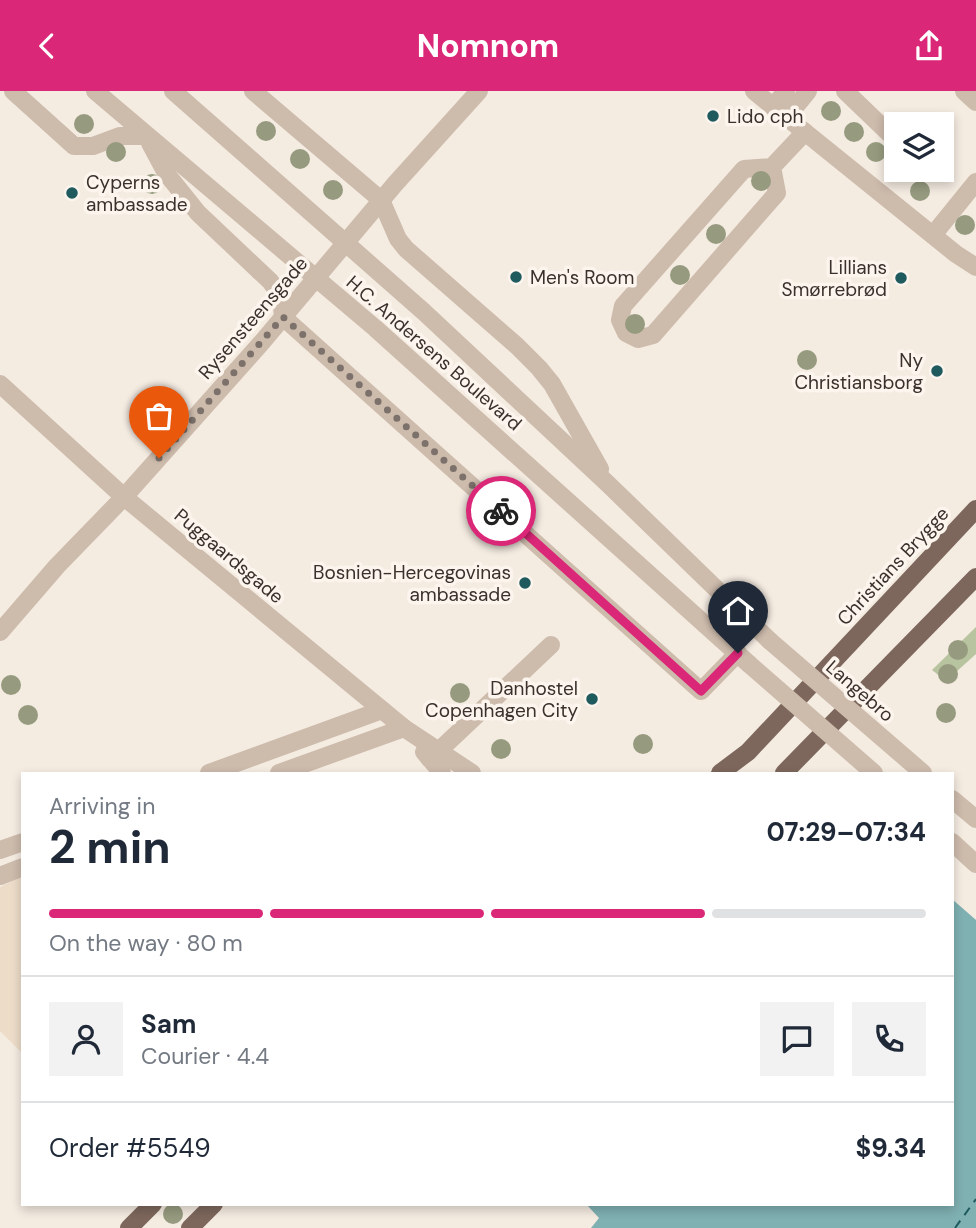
<!DOCTYPE html>
<meta charset="utf-8">
<style>
body{margin:0;font-family:"DM Sans",sans-serif;background:#f2f2f3;color:#1f2937;height:100vh;display:flex;flex-direction:column;font-size:26px;white-space:nowrap}
*{box-sizing:border-box;margin:0}
p{font-size:23px;color:#747a83}
.icon{flex:none;width:38px;height:38px;fill:none;stroke:currentColor;stroke-width:2;stroke-linecap:round;stroke-linejoin:round}
.map{position:relative;flex:1;overflow:hidden}
.panel{position:absolute;left:21px;top:681px;width:933px;height:434px;display:flex;flex-direction:column;background:#fff;border-radius:0px;box-shadow:0 4px 10px #0003}
.panel>*{flex:none}
.tools{position:absolute;left:884px;top:21px;display:grid;gap:14px}
.tools a{display:grid;place-items:center;width:70px;height:70px;border-radius:0px;background:#fff;box-shadow:0 4px 10px #0003;font-size:35px}
.pin{position:absolute;display:grid;place-items:center;width:60px;height:60px;color:#fff;margin:-72px -30px;border-radius:50% 50% 50% 0;rotate:-45deg;box-shadow:0 0 7px #0007}
.pin .icon{rotate:45deg}
.courier{position:absolute;display:grid;place-items:center;width:70px;height:70px;margin:-35px;border:5px solid #db2777;border-radius:50%;background:#fff;color:#222;box-shadow:0 2px 9px #0007}
.summary em{font-style:normal;font-weight:700}
.summary div{display:flex;flex-direction:column-reverse}
.summary{display:flex;align-items:center;justify-content:space-between;height:119px;padding:0 28px}
h1{font-size:46px;font-weight:700;line-height:52px}
.bar{display:grid;grid-template-columns:repeat(4,1fr);gap:10px 7px;align-content:center;height:84px;padding:0 28px}
.bar i{height:9px;border-radius:5px;background:#e0e1e3}
.bar .selected{background:#db2777}
.bar p{grid-column:span 4}
.line{display:flex;align-items:center;gap:18px;padding:0 28px;border-top:2px solid #e0e1e3}
.line div{flex:1}
.round{display:grid;place-items:center;flex:none;width:74px;height:74px;border-radius:0px;background:#f2f2f3}
header{display:flex;justify-content:space-between;align-items:center;height:91px;padding:0 28px;background:#db2777;color:#fff;font-size:32px;font-weight:700}
.map>svg:first-child{display:block}
.green{fill:#b8c4a0}
.plaza{fill:#ecdcc8}
.water{fill:#7fb0b2}
.pier{fill:#f4ebe1}
.lines{fill:none;stroke-linecap:round;stroke-linejoin:round}
.ferry{stroke:#1f5a5e;stroke-width:2;stroke-dasharray:9 7;stroke-linecap:butt}
.minor{stroke:#cdbbac;stroke-width:18}
.major{stroke:#7d675c;stroke-width:18}
.minor-bridge{stroke:#cdbbac;stroke-width:18}
.tree{fill:#969b7f}
.done{stroke:#7c716b;stroke-width:7;stroke-dasharray:0 12.6}
.route{stroke:#db2777;stroke-width:9}
.poi-dot{fill:#1f5a5e;stroke:#fbf5ee;stroke-width:2.5}
.labels{text-anchor:middle;dominant-baseline:central;stroke-width:7;stroke-linejoin:round;paint-order:stroke}
.poi-label{font-size:19px;fill:#3b302b;stroke:#fbf5ee;text-anchor:end}
.street-label{font-size:19px;fill:#3b302b;stroke:#fbf5ee}
</style>
<header><svg class="icon" aria-label="back" viewBox="0 0 24 24"><path d="M15 5l-7 7 7 7"/></svg>Nomnom<svg class="icon" aria-label="share" viewBox="0 0 24 24"><path d="M12 15V3M7 8l5-5 5 5M5 13v7h14v-7"/></svg></header>
<div class="map">
<svg width="976" height="1137" viewBox="0 0 976 1137">
<rect width="100%" height="100%" fill="#f4ebe1"/>
<polygon class="green" points="976,536 976,563 946,590 932,579"/>
<polygon class="plaza" points="23,785 23,963 0,940 0,796"/>
<polygon class="water" points="976,694 976,1137 591,1137 599,1127 586,1113 952,1113 952,721"/>
<polygon class="pier" points="976,691 976,829 952,808 952,716"/>
<g class="lines">
<polyline class="ferry" points="955,1137 976,1108"/>
<g class="minor">
<polyline points="13,0 74,55 93,55 120,45 146,45"/>
<polyline points="95,0 375,237 749,573"/>
<polyline points="173,0 424,221 608,393 770,550"/>
<polyline points="253,0 381,109 398,148 406,158 517,255 539,277 552,293 600,378"/>
<polyline points="754,0 956,163 976,176"/>
<polyline points="845,0 896,49"/>
<polyline points="964,0 976,11"/>
<polyline points="773,16 786,0"/>
<polyline points="786,27 808,0"/>
<polyline points="150,52 166,82 198,122 270,190 281,205 283,226"/>
<polyline points="772,76 777,102 653,244 638,248 626,242 620,229 623,215 744,78 772,76 805,41"/>
<polyline points="933,144 976,91"/>
<polyline points="283,226 701,600 738,562"/>
<polyline points="0,293 124,406 404,637 472,682"/>
<polyline points="0,541 57,475 124,406 263,250 395,93 479,0"/>
<polyline points="424,661 442,682"/>
<polyline points="430,668 551,554"/>
<polyline points="209,682 382,619"/>
<polyline points="279,682 404,637"/>
<polyline points="952,708 976,728"/>
<polyline points="952,751 976,773"/>
<polyline points="0,759 23,751"/>
<polyline points="0,785 23,776"/>
</g>
<g class="major">
<polyline points="720,682 748,661 976,418"/>
<polyline points="784,682 976,486"/>
<polyline points="129,1137 153,1113"/>
<polyline points="190,1137 214,1113"/>
</g>
<g class="minor-bridge">
<polyline points="770,550 923,682"/>
<polyline points="749,573 874,682"/>
</g>
</g>
<g class="tree">
<circle cx="831" cy="20" r="10"/>
<circle cx="84" cy="33" r="10"/>
<circle cx="266" cy="40" r="10"/>
<circle cx="854" cy="41" r="10"/>
<circle cx="116" cy="61" r="10"/>
<circle cx="876" cy="61" r="10"/>
<circle cx="300" cy="68" r="10"/>
<circle cx="761" cy="90" r="10"/>
<circle cx="152" cy="93" r="10"/>
<circle cx="333" cy="99" r="10"/>
<circle cx="920" cy="100" r="10"/>
<circle cx="965" cy="134" r="10"/>
<circle cx="716" cy="143" r="10"/>
<circle cx="680" cy="184" r="10"/>
<circle cx="635" cy="233" r="10"/>
<circle cx="807" cy="269" r="10"/>
<circle cx="958" cy="559" r="10"/>
<circle cx="948" cy="583" r="10"/>
<circle cx="11" cy="594" r="10"/>
<circle cx="460" cy="602" r="10"/>
<circle cx="946" cy="622" r="10"/>
<circle cx="28" cy="624" r="10"/>
<circle cx="643" cy="653" r="10"/>
<circle cx="501" cy="658" r="10"/>
<circle cx="173" cy="1123" r="10"/>
</g>
<g class="lines">
<polyline class="done" points="159,367 283,226 501,420"/>
<polyline class="route" points="501,420 701,600 738,562"/>
</g>
<g class="poi-dot">
<circle cx="713" cy="25" r="7"/>
<circle cx="72" cy="102" r="7"/>
<circle cx="516" cy="186" r="7"/>
<circle cx="901" cy="187" r="7"/>
<circle cx="937" cy="280" r="7"/>
<circle cx="525" cy="492" r="7"/>
<circle cx="592" cy="608" r="7"/>
</g>
<g class="labels">
<g class="poi-label">
<text x="727" y="25" text-anchor="start">Lido cph</text>
<text x="86" y="91" text-anchor="start">Cyperns<tspan x="86" dy="22">ambassade</tspan></text>
<text x="887" y="176">Lillians<tspan x="887" dy="22">Smørrebrød</tspan></text>
<text x="530" y="186" text-anchor="start">Men's Room</text>
<text x="923" y="269">Ny<tspan x="923" dy="22">Christiansborg</tspan></text>
<text x="511" y="481">Bosnien-Hercegovinas<tspan x="511" dy="22">ambassade</tspan></text>
<text x="578" y="597">Danhostel<tspan x="578" dy="22">Copenhagen City</tspan></text>
</g>
<g class="street-label">
<text transform="translate(253 227) rotate(-49)">Rysensteensgade</text>
<text transform="translate(434 262) rotate(41)">H.C. Andersens Boulevard</text>
<text transform="translate(229 465) rotate(40)">Puggaardsgade</text>
<text transform="translate(893 475) rotate(-47)">Christians Brygge</text>
<text transform="translate(860 600) rotate(41)">Langebro</text>
</g>
</g>
</svg>
<div class="tools">
<a><svg class="icon" aria-label="layers" viewBox="0 0 24 24"><path d="M12 4l9 5-9 5-9-5zM3 14l9 5 9-5"/></svg></a>
</div>
<div class="pin" style="left:159px;top:367px;background:#ea580c"><svg class="icon" aria-label="bag" viewBox="0 0 24 24"><path d="M5 8h14l-1 12H6zM9 8a3 3 0 0 1 6 0"/></svg></div>
<div class="pin" style="left:738px;top:562px;background:#1f2937"><svg class="icon" aria-label="home" viewBox="0 0 24 24"><path d="M3 11l9-7 9 7M6 9v11h12V9"/></svg></div>
<div class="courier" style="left:501px;top:420px"><svg class="icon" aria-label="bike" viewBox="0 0 24 24"><circle cx="6" cy="16" r="4"/><circle cx="18" cy="16" r="4"/><path d="M6 16l4-8h5l3 8M10 8l3 8H6M13 5h3"/></svg></div>
<section class="panel">
<div class="summary"><div><h1>2 min</h1><p>Arriving in</p></div><em>07:29–07:34</em></div>
<div class="bar"><i class="selected"></i><i class="selected"></i><i class="selected"></i><i></i><p>On the way · 80 m</p></div>
<div class="line" style="height:126px"><a class="round"><svg class="icon" aria-label="person" viewBox="0 0 24 24"><circle cx="12" cy="8" r="4"/><path d="M4 21q1-7 8-7t8 7"/></svg></a><div><b>Sam</b><p>Courier · 4.4</p></div><a class="round"><svg class="icon" aria-label="chat" viewBox="0 0 24 24"><path d="M4 5h16v11H9l-5 4z"/></svg></a><a class="round"><svg class="icon" aria-label="phone" viewBox="0 0 24 24"><path d="M5 4h4l2 5-3 2q2 4 5 5l2-3 5 2v4C11 20 4 13 5 4z"/></svg></a></div>
<div class="line" style="height:91px"><div>Order #5549</div><b>$9.34</b></div>
</section>
</div>
